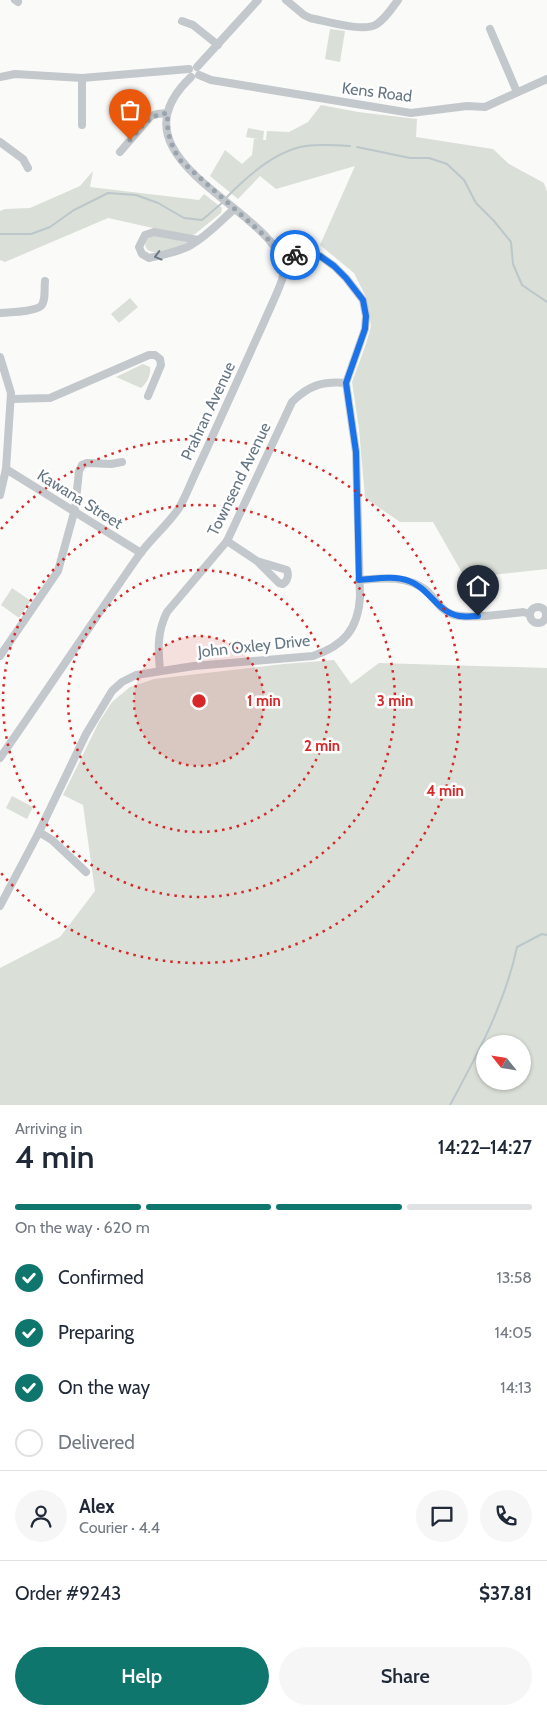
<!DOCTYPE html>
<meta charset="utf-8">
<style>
body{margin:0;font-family:Cabin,sans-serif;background:#f6f6f7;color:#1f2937;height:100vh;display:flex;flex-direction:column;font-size:19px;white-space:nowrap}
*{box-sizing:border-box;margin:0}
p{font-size:16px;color:#747a83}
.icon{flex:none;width:28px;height:28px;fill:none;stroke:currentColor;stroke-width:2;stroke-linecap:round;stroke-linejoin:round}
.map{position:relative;height:1105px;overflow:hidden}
.drawer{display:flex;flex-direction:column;background:#fff;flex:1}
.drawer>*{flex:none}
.needle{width:32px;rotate:300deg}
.fabs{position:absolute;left:476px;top:1035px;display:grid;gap:10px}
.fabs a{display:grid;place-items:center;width:55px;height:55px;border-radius:50%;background:#fff;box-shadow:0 1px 4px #0004;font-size:25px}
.pin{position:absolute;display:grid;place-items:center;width:42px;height:42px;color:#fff;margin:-51px -21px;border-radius:50% 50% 50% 0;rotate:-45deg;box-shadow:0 0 5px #0007}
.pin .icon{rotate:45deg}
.courier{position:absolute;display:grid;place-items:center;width:50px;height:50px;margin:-25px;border:4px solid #1a73e8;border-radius:50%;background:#fff;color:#222;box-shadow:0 1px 6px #0007}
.headline em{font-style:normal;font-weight:600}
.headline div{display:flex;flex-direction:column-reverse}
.headline{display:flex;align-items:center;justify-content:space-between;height:85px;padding:0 15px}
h1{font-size:32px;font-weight:600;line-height:38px}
.bar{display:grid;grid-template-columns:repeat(4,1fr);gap:8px 5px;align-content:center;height:60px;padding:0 15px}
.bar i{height:6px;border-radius:4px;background:#e0e1e3}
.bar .current{background:#0f766e}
.bar p{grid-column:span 4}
.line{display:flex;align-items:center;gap:12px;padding:0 15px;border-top:1px solid #e0e1e3}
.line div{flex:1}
.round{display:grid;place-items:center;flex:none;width:52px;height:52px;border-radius:26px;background:#f6f6f7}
ol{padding:0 15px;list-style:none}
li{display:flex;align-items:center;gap:15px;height:55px}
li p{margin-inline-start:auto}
li .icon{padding:5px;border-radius:50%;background:#0f766e;color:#fff;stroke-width:4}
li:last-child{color:#747a83}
li i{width:28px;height:28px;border:2px solid #e0e1e3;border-radius:50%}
.button{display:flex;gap:10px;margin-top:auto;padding:10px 15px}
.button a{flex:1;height:58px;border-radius:30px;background:#0f766e;color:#fff;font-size:20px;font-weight:600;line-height:58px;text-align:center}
.button a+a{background:#f6f6f7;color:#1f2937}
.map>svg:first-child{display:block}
.green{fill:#dadfd7;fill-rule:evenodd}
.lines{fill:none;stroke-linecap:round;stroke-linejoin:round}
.stream{stroke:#bbc7cb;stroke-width:2}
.minor{stroke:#c3c8cc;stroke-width:8}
.oneway{stroke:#6a7a87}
.done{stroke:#99a4ac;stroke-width:5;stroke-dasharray:0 9}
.route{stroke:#1a73e8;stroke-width:6}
.ring{fill:none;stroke:#d62828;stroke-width:2.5;stroke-dasharray:2.5 5}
.labels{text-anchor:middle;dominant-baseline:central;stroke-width:5;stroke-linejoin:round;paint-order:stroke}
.street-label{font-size:16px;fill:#657683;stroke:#fff}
.centre{fill:#d62828;stroke:#fff;stroke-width:2.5}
.ring-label{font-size:15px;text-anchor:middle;font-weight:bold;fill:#d62828;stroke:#fff;stroke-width:5;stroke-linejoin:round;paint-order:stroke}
</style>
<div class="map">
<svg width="547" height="1105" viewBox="0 0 547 1105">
<rect width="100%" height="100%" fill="#fafaf8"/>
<g class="green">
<polygon points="330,29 345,31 340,62 325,59"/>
<polygon points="321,105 358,112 417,119 416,137 493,149 509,164 544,183 547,192 547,569 465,578 433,522 400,522 365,498 359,429 352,382 366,344 371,326 366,297 354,273 320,245 355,166 276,189 260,176 238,199 210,176 225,150 242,164 252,155 254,139 258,139 246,137 248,128 264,131 263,140 266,140 267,131 289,132 308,122"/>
<polygon points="93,171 90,187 199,200 204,194 222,208 221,213 195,234 189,236 108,218 5,262 0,260 0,211 5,209 30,208 80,186"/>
<path d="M 153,235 L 186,242 L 186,243 C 175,249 140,262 146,239 Z"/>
<polygon points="130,298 138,307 119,323 111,314"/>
<path d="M 143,364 L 150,367 C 151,375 147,383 141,388 L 116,377 Z"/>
<polygon points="12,588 31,601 19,618 1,605"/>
<path d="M 334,660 L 351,684 L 379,663 L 547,668 L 547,1105 L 0,1105 L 0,968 L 60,937 L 95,891 L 83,805 L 63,795 L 99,722 L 112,702 L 130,687 L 154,679 L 284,664 ZM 485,1044 L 522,1044 L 522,1081 L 485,1081 Z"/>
<polygon points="12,796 33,807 27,819 6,808"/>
</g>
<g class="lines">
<g class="stream">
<polyline points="357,147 410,158 429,158 447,164 464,180 476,203 494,221 511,242 513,264 522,285 547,302"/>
<path d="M 225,199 C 245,178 276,150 306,146 C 321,144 335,145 350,146"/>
<polyline points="0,234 31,234 50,227 74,210 108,193 136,195 158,203 184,218 202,220 222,203"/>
<path d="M 450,1105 C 477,1055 505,1004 517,947 L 542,934 L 547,935"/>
</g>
<g class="minor">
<polyline points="15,0 18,2"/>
<path d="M 286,0 L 304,15 L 310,18 C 326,21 364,33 377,24 C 386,18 392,8 398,0"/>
<polyline points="182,21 193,25 218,45"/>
<polyline points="490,29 517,92"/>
<polyline points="197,67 258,0"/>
<polyline points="199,75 211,80 411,113 467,106 485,107 547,79"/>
<polyline points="0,77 15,74 82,78 189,69"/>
<polyline points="82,78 82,125"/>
<polyline points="0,142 23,159 28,168"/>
<polyline points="120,152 151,116 157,114 167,113"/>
<path d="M 198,240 L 154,232 L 145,235 L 139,247 L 142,254 L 149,258 C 162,255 179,252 191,245 C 207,236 221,221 234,209"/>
<path d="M 0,313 C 9,312 34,312 41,306 C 46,301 44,288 45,281"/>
<polyline points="0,357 11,393 6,469 0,495"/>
<polyline points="11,399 50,398 149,355 155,355 160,359 161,365 148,396"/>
<polyline points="6,469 141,553"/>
<path d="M 227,541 L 257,561 L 279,583 L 283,584 C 288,580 289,576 287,570 L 257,561"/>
<path d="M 359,580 C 382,578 406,575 426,590 C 435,598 439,609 451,614 C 466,620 505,614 523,612 L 530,614"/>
<circle cx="538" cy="615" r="8"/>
<polyline points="0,656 58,571 75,509 79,471 82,465 87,463 111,464 122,462"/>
<path d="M 160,670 C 158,649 157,632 167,612 L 227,541 L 292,402 C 309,385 323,381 346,383"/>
<path d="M 0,758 C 46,692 91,624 137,558 C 149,540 167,526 179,508 C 185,498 190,485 195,474 C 204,455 213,435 222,415 C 236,384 250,353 264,322 C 270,308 277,294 282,280 C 302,215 97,166 191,77"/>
<polyline points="39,832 52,840 86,872"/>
<path d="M 0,906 L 39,832 L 86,734 L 112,691 L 122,682 L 136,675 L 194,666 L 313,656 C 343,646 358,630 360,597 L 356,452 L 346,383 L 365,329 L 366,316 L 363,300 L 346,278 L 334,266 L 320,256 L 310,252 L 282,259"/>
</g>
</g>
<defs><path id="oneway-chevron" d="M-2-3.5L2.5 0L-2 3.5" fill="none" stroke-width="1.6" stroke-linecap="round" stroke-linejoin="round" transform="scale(1.25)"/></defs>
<use class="oneway" href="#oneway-chevron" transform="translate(158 256) rotate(165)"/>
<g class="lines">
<path class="done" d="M 130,140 C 143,126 147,115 168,113 C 166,131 170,144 180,160 L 266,237 L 278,250 L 282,260 L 295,255"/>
<path class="route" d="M 295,255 L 310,252 L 320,256 L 334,266 L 346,278 L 363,300 L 366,316 L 365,329 L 346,383 L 356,452 L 359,580 C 375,579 394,575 409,581 C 429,588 437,612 459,616 C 465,617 472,616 478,616"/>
</g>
<circle cx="199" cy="701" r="65" fill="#d62828" fill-opacity=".12"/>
<g class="ring">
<circle cx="199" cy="701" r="65"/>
<circle cx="199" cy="701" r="131"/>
<circle cx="199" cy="701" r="196"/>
<path d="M1 529A262 262 0 1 1 1 873"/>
</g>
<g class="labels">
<g class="street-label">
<text transform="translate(377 92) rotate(7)">Kens Road</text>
<text transform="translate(208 411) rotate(-65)">Prahran Avenue</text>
<text transform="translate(239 479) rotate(-64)">Townsend Avenue</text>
<text transform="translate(80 499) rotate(32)">Kawana Street</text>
<text transform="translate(254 646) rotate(-6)">John Oxley Drive</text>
</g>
</g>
<circle cx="199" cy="701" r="8" class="centre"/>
<g class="ring-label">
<text x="264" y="706">1 min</text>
<text x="395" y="706">3 min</text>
<text x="322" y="751">2 min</text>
<text x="445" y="796">4 min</text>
</g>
</svg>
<div class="fabs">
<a><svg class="needle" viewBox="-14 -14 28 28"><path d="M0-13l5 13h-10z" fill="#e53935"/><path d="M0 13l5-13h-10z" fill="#747a83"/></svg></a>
</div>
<div class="pin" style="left:130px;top:140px;background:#ea580c"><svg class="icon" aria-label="bag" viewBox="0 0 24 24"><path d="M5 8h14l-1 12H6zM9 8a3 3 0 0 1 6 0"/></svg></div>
<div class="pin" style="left:478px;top:616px;background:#1f2937"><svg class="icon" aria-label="home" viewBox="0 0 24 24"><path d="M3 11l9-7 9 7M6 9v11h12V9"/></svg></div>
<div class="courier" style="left:295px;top:255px"><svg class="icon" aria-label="bike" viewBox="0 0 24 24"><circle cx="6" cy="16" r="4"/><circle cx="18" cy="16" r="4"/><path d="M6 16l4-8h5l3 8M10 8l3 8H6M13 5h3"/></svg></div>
</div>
<section class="drawer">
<div class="headline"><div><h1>4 min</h1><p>Arriving in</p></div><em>14:22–14:27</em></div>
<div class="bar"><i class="current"></i><i class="current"></i><i class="current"></i><i></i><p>On the way · 620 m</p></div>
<ol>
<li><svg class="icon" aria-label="check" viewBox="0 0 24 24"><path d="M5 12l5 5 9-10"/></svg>Confirmed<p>13:58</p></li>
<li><svg class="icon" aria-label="check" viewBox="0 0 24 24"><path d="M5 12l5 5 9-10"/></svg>Preparing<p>14:05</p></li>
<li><svg class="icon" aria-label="check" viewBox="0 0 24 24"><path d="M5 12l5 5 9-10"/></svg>On the way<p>14:13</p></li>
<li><i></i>Delivered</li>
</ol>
<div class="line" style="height:90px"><a class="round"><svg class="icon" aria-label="person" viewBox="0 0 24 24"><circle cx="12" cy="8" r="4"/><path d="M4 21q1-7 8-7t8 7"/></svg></a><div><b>Alex</b><p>Courier · 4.4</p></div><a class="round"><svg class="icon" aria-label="chat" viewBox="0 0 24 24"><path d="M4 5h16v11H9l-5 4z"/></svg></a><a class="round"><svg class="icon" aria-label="phone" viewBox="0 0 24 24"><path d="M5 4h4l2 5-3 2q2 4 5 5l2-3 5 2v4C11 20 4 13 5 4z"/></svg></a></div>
<div class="line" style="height:65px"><div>Order #9243</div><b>$37.81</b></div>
<div class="button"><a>Help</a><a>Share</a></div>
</section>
